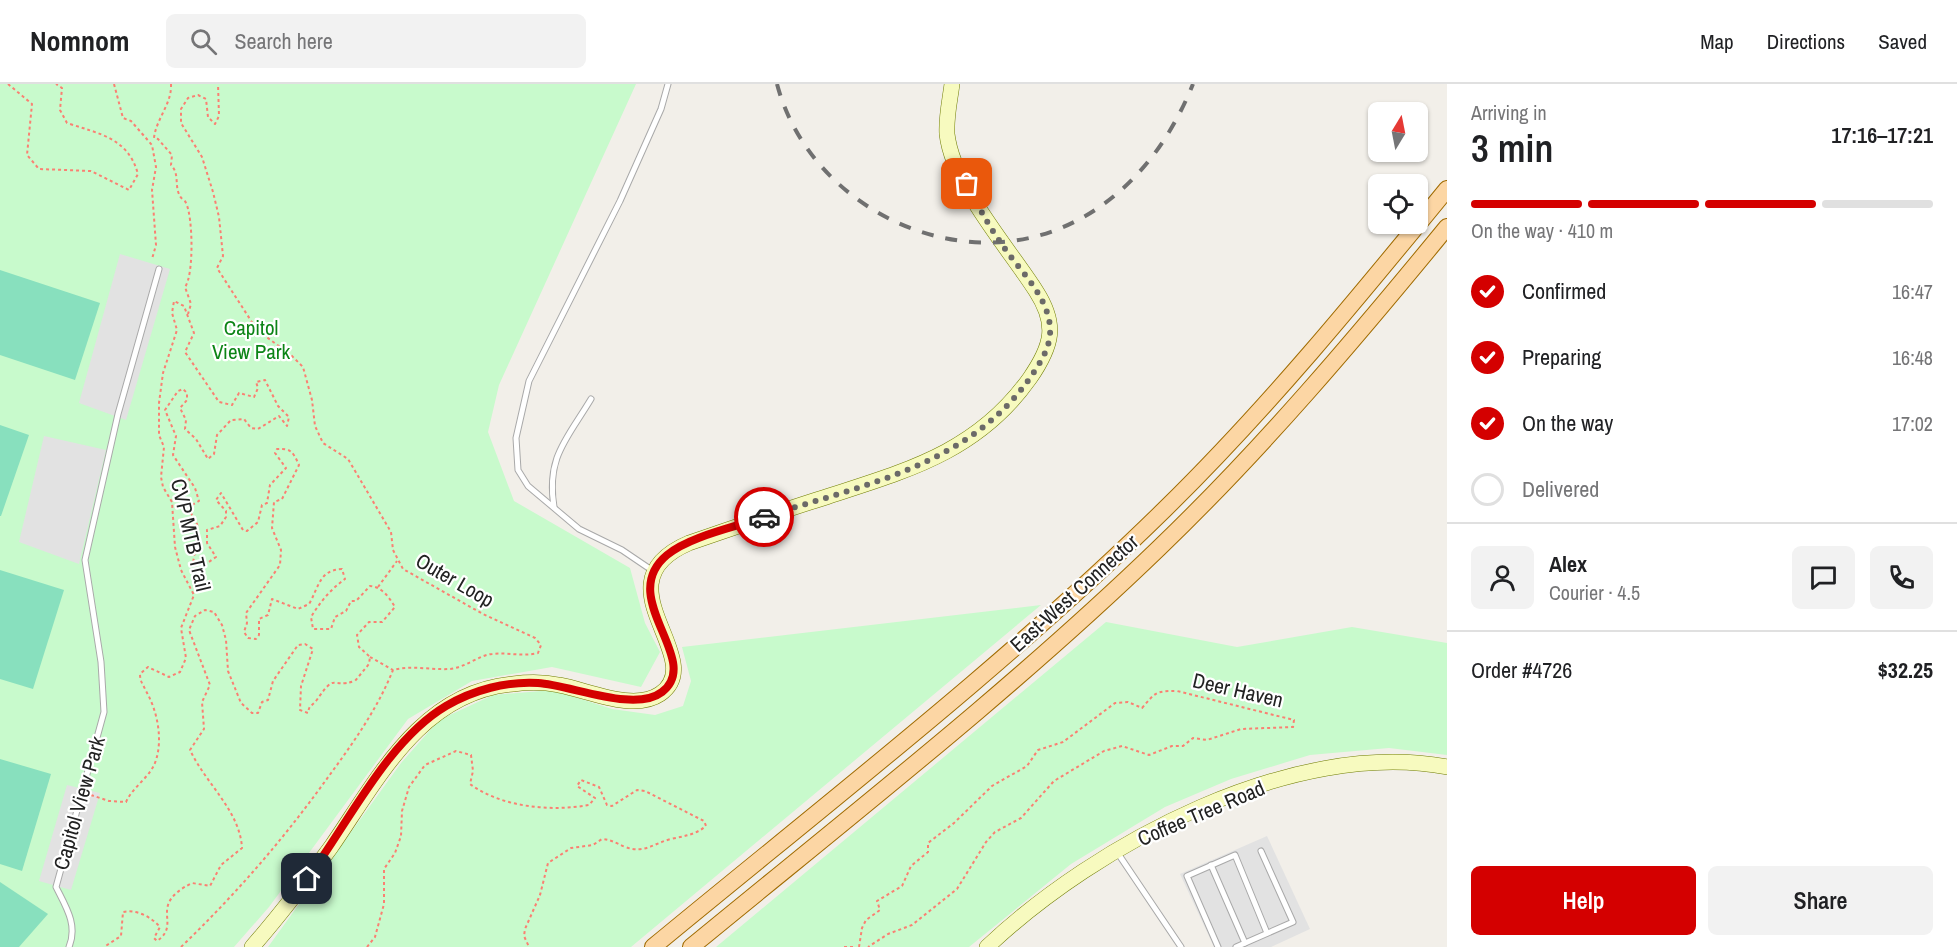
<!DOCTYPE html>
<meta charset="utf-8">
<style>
body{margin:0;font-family:"Archivo Narrow",sans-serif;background:#f2f2f2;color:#202124;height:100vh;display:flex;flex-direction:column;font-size:22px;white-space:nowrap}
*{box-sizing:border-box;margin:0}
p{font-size:20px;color:#757577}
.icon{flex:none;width:33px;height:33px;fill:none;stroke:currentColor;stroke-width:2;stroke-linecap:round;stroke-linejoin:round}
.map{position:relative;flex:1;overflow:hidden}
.sheet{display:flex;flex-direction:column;background:#fff;width:510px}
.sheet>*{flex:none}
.needle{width:39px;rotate:10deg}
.buttons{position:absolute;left:1368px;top:18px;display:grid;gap:12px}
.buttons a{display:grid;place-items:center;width:60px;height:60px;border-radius:9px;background:#fff;box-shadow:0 2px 4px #0004;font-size:30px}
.pin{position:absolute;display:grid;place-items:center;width:51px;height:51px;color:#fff;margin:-26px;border-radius:12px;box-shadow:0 3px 9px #0006}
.courier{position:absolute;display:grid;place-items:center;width:60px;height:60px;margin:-30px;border:4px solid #d40000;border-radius:50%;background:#fff;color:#222;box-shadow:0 2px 8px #0007}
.summary em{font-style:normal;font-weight:600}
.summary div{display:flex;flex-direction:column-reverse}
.summary{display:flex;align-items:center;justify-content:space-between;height:102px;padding:0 24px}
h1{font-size:39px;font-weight:600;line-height:45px}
.bar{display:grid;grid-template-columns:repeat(4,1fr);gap:9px 6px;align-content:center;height:72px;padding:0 24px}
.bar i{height:8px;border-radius:4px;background:#e0e0e0}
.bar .current{background:#d40000}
.bar p{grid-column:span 4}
.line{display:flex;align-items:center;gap:15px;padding:0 24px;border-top:2px solid #e0e0e0}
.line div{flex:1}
.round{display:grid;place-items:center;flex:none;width:63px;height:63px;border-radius:9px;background:#f2f2f2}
ol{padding:0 24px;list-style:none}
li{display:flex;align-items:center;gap:18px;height:66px}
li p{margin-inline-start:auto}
li .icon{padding:6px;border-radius:50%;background:#d40000;color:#fff;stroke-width:4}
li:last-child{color:#757577}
li i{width:33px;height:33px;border:3px solid #e0e0e0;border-radius:50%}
.primary-button{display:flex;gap:12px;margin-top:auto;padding:12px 24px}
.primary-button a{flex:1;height:69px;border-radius:9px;background:#d40000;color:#fff;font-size:24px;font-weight:600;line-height:69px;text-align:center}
.primary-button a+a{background:#f2f2f2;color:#202124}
header{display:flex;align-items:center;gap:36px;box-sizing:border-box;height:84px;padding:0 30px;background:#fff;border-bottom:2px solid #e0e0e0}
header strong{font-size:28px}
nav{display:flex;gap:33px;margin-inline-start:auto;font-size:21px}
.search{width:420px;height:54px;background:#f2f2f2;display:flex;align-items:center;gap:15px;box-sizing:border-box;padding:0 21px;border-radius:9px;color:#757577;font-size:22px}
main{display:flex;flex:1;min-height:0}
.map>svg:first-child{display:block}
.park{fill:#c8facc}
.pitch{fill:#88e0be}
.parking{fill:#e2e2e2}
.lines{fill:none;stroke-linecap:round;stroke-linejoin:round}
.lane-casing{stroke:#a9a9a9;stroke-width:7}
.secondary-casing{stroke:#707d05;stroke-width:16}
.primary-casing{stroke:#a06b00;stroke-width:18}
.path{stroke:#fa8072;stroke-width:2;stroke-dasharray:3 3;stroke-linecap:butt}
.lane{stroke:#fff;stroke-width:5}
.secondary{stroke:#f7fabf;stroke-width:15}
.primary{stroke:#fcd6a4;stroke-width:16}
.rail{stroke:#707070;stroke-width:4;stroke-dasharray:12 12;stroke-linecap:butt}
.done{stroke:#6b6a68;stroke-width:6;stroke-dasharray:0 10.8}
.route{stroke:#d40000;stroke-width:8}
.labels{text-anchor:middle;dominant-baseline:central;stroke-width:4.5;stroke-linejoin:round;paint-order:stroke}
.park-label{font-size:21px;fill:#0c8416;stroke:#fff}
.street-label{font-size:21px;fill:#222;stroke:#fff}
</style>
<header>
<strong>Nomnom</strong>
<div class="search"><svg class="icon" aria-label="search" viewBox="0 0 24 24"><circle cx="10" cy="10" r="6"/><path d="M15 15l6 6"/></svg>Search here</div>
<nav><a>Map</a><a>Directions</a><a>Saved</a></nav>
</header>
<main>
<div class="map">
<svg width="1447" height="863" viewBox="0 0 1447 863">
<rect width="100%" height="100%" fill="#f2efe9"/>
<g class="park">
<polygon points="0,0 636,0 499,301 488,348 514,417 630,484 645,539 660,568 641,603 552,583 472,597 408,635 269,823 234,863 0,863"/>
<polygon points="1041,521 631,863 268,863 401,679 439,636 493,611 553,606 612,625 655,631 683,622 691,597 682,563"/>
<polygon points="1106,538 1237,563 1352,543 1447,559 1447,671 1389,664 1310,671 1231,695 1165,723 1071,780 969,863 716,863"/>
</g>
<g class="pitch">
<polygon points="0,186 100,219 75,296 0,271"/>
<polygon points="0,341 29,351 1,432 0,432"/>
<polygon points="0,486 64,506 33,605 0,595"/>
<polygon points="0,675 51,690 22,787 0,780"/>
<polygon points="0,798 48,830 19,863 0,863"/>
</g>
<g class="parking">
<polygon points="120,170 170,185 126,336 79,319"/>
<polygon points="44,352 106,366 79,480 19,458"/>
<polygon points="67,701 100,709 71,806 39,797"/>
<polygon points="1267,752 1310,845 1271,863 1214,863 1180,790"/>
</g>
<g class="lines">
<g class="lane-casing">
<g id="lane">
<path d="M 554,423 C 546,373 567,355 591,315"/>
<polyline points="653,487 622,466 579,445 528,402 518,386 516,354 529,297 620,117 661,25 668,0"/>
<polyline points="1117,768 1181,863"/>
<polyline points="1211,781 1245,859"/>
<path d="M 69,863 C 78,841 66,823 56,803 L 104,628 L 101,578 L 85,476 L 118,330 L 159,185"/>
<polyline points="1218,863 1187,792 1235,771 1267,849"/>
<polyline points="1236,863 1293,838 1261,767"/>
</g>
</g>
<g class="secondary-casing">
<g id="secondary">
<path d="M 252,863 C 280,831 306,797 331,763 C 378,695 421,608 513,600 C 528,598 544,598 559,601 C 588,606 633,628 660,610 C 711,575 595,499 689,459 C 733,444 778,428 823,414 C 905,387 977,369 1030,294 C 1052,262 1058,241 1036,207 C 1008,163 953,102 947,50 C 946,33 950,16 952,0"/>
<path d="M 987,863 C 1096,760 1293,654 1447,683"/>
</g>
</g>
<g class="primary-casing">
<g id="primary">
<path d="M 653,863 C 826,720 1005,582 1165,425 C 1267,325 1357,215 1447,105"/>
<path d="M 691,863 C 849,733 1012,606 1159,464 C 1263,364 1356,254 1447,143"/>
</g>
</g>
<g class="path">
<path d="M 8,0 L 32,20 L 27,71 L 39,85 L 91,87 L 129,106 L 138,90 C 128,54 100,50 67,39 L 60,26 L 62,4 L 56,0"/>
<polyline points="114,0 123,34 131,37 152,61 156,83 152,106 156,161 152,175"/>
<path d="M 171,0 C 172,20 156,35 154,54 L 158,55 L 172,71 L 171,81 C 180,90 174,102 180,112 C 181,115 185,116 186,119 C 193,133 194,191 185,203 L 191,220 L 188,230"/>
<polyline points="378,503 397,477"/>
<polyline points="370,573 393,586"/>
<path d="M 91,711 L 109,717 L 126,718 C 133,702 151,693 156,676 C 163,654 157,626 146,607 C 143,600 140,598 140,590 L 148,583 L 169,593 L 180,588 L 186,574 L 181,544 L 194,511 L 181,486 L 175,463 L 172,418 L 163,403 L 161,393 L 164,363 L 159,351 L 159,319 L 163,289 L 177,246 L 172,229 L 174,217 L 184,222 L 194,249 L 185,268 L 219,318 L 232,321 L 239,309 L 254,313 L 258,304 L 256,298 L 265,296 L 278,322 L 289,333 L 287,342 L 279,332 L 258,345 L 251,344 L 244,335 L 231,336 L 217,351 L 214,370 L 208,375 L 196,355 L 185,345 L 186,336 L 180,324 L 187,316 L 187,309 L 183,305 L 178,307 L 165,326 L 176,352 L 173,371 L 195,404 L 199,417 L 190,422 C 190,431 194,433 197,440 C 199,445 194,473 193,479 L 200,484 L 216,473 L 207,459 L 207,446 L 220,442 L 226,433 L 226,427 L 216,416 L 221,409 L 243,446 L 247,447 L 258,438 L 262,421 L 267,419 L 270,401 L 286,384 L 275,369 L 277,365 C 291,364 293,368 299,381 L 282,415 L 274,418 L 272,444 L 281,466 L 280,481 L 246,529 L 247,539 L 244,548 L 248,554 L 256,555 L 259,551 L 259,535 L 268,531 L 272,515 L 298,525 L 309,520 C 319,503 319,486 342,485 L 345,495 C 331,505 320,518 311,533 L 313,545 L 331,545 L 335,533 L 346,527 L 351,517 L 356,517 L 370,502 C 382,503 389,513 395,523 L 382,538 L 369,538 L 357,551 L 359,563 L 370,573 L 369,580 L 355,597 C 329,605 337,587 316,617 C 312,622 309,621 308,629 L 300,626 L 301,602 L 313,565 L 305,560 L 298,561 L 273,597 L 268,616 L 262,618 L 258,629 L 252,629 L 241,619 L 228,587 L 226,556 L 222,541 L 214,528 L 205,526 L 195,532 L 189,546 L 210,601 L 202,618 L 204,645 L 190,666 C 206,700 240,727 242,764 L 221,781 L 210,802 L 192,799 C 146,822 183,839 157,857 L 154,854 L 160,843 C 151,833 137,825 123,828 L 121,852 L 104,863"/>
<path d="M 181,863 C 235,811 282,757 326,696 C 351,662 377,626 393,586 C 411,581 430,586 449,585 C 465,584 479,571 492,570 C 508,568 522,573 538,569 L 541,561 L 535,554 L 483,530 L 403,485 L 393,466 L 391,448 L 348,375 L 323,359 L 315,342 L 312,316 L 303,283 L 291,271 L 257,246 L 217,184 L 223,172 L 219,133 L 213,108 L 202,73 L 181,39 L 181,25 L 188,14 L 198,11 L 206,15 L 208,33 L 215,40 L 219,32 L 218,0"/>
<path d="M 367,863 L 375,853 L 384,820 L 384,785 L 395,769 L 401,752 L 402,727 L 409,703 L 425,681 L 456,667 L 471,671 L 473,687 L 470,700 C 501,723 550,728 589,721 L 595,714 L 577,702 L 581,696 L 599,703 L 607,721 L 612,722 L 637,706 L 645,707 L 704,737 L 706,742 C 695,751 684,752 671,755 C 654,759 645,770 625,763 C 616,759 612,756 602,755 L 593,761 L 571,764 L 548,779 L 540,811 L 525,845 L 524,852 L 529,863"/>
<polyline points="844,863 853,863"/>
<path d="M 859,863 L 862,844 L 866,836 L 880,826 L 877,817 L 902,802 L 911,782 L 928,768 L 928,759 L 954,739 L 992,702 L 1027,682 L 1038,666 L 1063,658 L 1115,619 L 1128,618 L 1142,624 C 1156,608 1155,607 1177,607 L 1294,636 L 1293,643 L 1241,645 L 1207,656 L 1193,654 L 1183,662 L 1172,662 L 1149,671 L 1122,662 L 1104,667 L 1054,697 L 1021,734 L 995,748 L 986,758 L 957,805 L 912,841 L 888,850 L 868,863"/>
</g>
<use href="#lane" class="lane"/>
<use href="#secondary" class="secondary"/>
<use href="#primary" class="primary"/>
<path class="rail" d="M 777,0 C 810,125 962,198 1078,136 C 1133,107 1170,57 1193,0"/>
</g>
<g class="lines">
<path class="done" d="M 764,433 C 861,401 967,383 1030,294 C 1042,276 1054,259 1049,236 C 1043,206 1017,184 1001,159 C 988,141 977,120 967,100"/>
<path class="route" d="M 307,795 C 348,740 387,657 446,622 C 473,606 507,597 538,599 C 571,601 635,629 662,608 C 704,576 615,514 667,471 C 690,452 736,443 764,433"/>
</g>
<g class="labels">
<g class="park-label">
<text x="251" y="243">Capitol<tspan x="251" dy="24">View Park</tspan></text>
</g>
<g class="street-label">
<text transform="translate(191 451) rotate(77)">CVP MTB Trail</text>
<text transform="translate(455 496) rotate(30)">Outer Loop</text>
<text transform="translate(1074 509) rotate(-42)">East-West Connector</text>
<text transform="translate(1238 606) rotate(13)">Deer Haven</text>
<text transform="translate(79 719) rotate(-74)">Capitol View Park</text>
<text transform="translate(1201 729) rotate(-23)">Coffee Tree Road</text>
</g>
</g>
</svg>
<div class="buttons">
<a><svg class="needle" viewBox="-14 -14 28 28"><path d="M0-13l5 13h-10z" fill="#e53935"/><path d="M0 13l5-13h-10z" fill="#757577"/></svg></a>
<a><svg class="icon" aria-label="locate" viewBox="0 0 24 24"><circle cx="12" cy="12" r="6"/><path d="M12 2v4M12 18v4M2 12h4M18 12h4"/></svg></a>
</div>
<div class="pin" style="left:967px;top:100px;background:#ea580c"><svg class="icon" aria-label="bag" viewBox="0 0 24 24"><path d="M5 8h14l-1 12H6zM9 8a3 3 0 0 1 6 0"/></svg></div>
<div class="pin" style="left:307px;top:795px;background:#1f2937"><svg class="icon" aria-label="home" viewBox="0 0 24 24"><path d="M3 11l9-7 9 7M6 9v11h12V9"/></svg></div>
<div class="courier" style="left:764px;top:433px"><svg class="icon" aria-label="car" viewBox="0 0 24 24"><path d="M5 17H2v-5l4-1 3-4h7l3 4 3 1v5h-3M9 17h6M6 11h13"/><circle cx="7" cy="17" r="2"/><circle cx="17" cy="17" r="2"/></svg></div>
</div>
<section class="sheet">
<div class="summary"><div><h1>3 min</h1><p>Arriving in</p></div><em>17:16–17:21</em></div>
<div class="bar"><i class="current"></i><i class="current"></i><i class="current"></i><i></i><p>On the way · 410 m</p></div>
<ol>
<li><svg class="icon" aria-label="check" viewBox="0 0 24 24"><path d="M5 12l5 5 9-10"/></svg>Confirmed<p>16:47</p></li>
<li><svg class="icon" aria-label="check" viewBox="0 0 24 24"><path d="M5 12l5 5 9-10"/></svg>Preparing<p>16:48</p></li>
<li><svg class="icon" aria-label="check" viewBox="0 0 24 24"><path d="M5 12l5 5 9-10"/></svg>On the way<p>17:02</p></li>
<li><i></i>Delivered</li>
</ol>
<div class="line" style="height:108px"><a class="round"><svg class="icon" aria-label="person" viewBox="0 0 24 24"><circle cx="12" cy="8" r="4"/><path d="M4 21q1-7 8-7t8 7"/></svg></a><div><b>Alex</b><p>Courier · 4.5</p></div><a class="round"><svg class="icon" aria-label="chat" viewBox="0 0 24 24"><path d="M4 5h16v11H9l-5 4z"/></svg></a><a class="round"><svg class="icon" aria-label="phone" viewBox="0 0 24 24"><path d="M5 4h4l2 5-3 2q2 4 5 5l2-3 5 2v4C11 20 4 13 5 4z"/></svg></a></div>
<div class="line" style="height:78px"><div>Order #4726</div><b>$32.25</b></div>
<div class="primary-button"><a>Help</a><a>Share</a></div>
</section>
</main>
